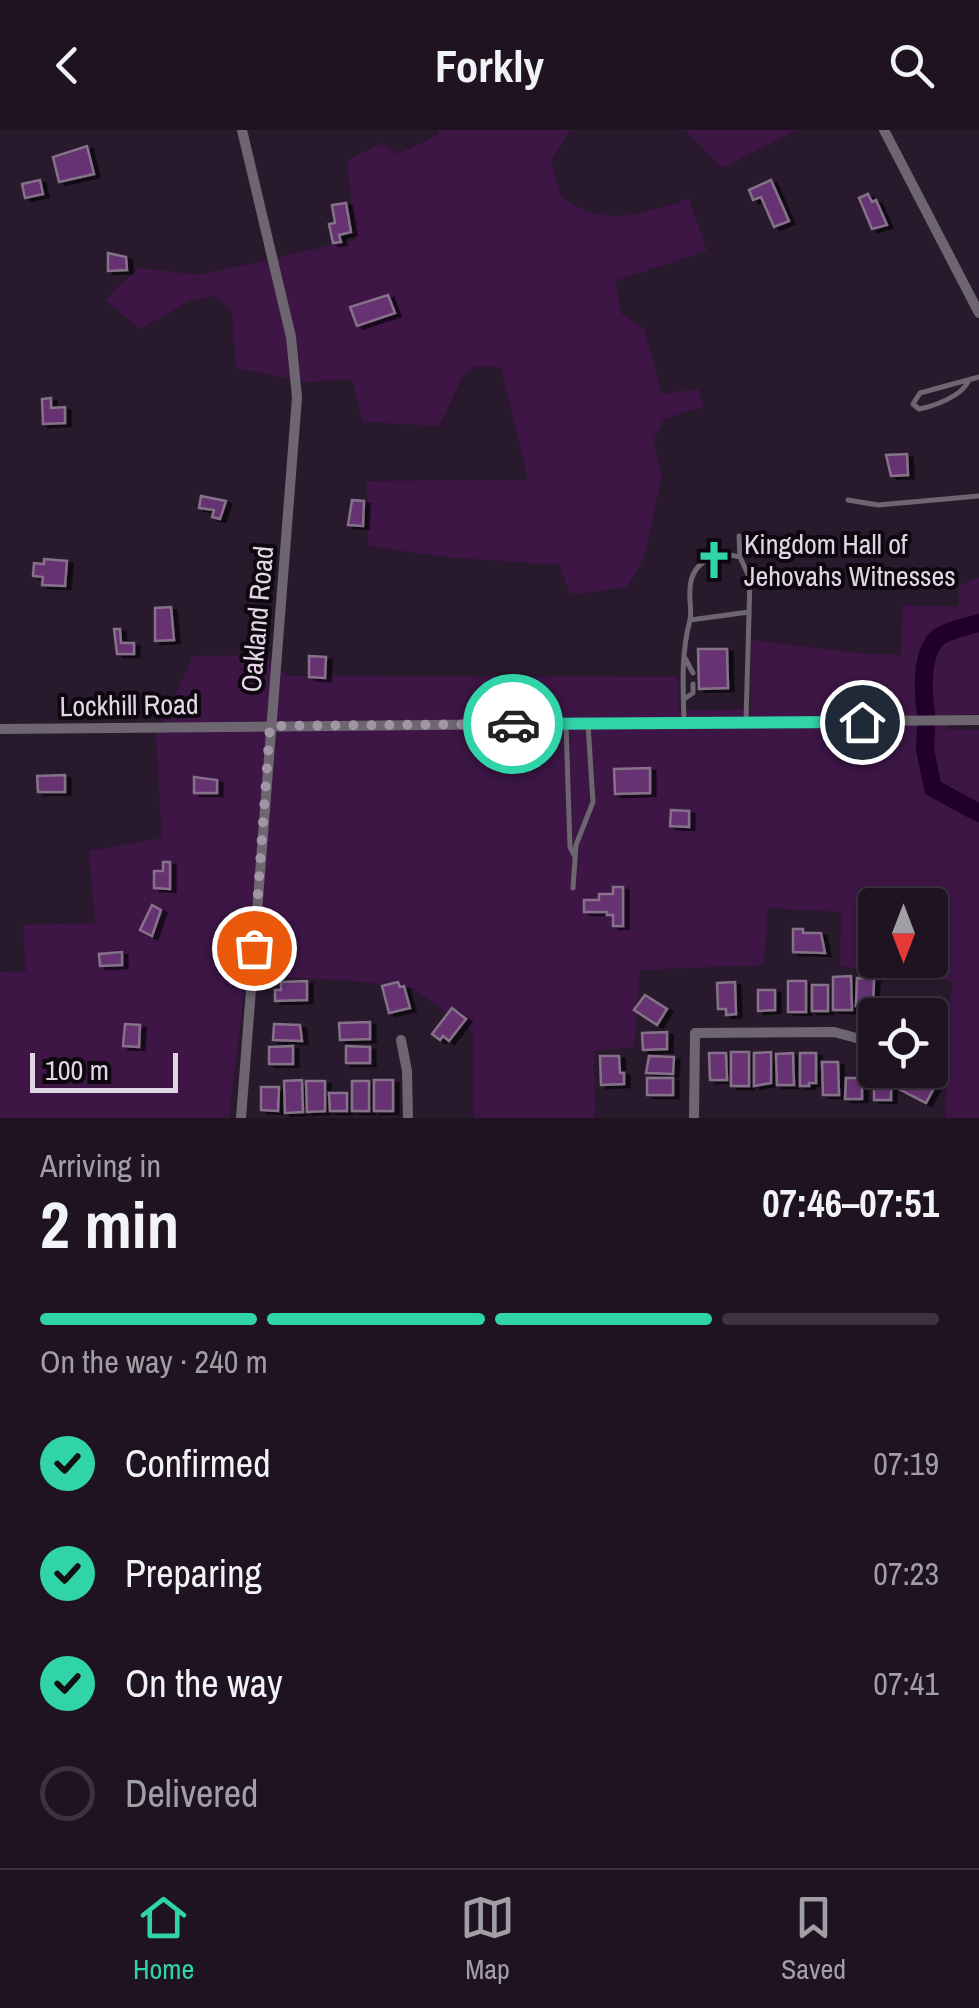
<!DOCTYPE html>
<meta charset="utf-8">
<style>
body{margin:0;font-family:"Archivo Narrow",sans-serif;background:#271c2a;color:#f1f3f6;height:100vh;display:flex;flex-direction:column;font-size:38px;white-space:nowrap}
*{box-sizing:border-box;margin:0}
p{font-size:32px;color:#a19ea5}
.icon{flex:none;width:55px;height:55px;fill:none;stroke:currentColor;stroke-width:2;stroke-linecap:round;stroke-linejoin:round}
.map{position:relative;height:988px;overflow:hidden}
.sheet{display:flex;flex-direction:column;background:#1f1322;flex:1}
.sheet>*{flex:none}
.needle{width:65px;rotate:180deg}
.controls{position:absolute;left:858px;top:758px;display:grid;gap:20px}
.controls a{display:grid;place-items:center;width:90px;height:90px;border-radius:10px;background:#1f1322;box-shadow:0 2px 8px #0004,0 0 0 2px #3c3240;font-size:50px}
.scale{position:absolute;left:30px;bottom:25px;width:148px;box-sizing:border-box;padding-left:10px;border:5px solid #e1d7e4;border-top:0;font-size:28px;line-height:35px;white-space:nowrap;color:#e1d7e4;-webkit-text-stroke:8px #0e070f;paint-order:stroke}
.pin{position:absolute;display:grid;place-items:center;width:85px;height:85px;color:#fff;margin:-42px;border:5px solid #fff;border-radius:50%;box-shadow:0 2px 10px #0007}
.courier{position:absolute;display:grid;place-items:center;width:100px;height:100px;margin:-50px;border:8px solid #31d4a9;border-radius:50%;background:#fff;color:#222;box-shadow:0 2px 12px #0007}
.overview em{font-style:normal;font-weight:700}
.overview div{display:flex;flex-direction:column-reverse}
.overview{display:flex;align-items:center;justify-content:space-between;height:170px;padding:0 40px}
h1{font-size:65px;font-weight:700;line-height:75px}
.bar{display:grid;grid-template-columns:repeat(4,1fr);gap:15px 10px;align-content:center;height:120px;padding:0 40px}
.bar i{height:12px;border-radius:8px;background:#3c3240}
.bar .selected{background:#31d4a9}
.bar p{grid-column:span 4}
ol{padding:0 40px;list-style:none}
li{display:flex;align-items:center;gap:30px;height:110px}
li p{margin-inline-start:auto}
li .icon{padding:10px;border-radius:50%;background:#31d4a9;color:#111;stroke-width:4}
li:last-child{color:#a19ea5}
li i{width:55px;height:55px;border:5px solid #3c3240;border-radius:50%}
header{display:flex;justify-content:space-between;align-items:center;height:130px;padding:0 40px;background:#1f1322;font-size:45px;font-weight:700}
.dock{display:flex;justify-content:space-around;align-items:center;height:140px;border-top:2px solid #3c3240;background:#1f1322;font-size:28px;color:#a19ea5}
.dock a{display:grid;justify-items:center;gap:5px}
.dock .selected{color:#31d4a9}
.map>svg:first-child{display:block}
.green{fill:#3d1646;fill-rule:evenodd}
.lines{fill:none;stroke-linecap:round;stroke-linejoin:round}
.river{stroke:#200028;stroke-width:18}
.building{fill:#663172;stroke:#857289;stroke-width:2.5;filter:url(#shadow)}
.service{stroke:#6d656f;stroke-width:5}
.minor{stroke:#6d656f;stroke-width:10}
.done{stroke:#a194a4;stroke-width:10;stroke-dasharray:0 18}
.route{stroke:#31d4a9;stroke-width:12}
.labels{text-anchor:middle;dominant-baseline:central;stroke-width:8;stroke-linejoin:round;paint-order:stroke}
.poi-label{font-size:28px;fill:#e1d7e4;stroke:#0e070f;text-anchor:start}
.street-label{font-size:28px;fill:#e1d7e4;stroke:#0e070f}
</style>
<header><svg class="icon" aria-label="back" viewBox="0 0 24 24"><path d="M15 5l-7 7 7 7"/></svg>Forkly<svg class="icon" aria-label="search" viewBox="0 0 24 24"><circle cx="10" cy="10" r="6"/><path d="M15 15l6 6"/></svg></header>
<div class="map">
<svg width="979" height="988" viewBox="0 0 979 988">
<defs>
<filter id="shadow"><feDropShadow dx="5.5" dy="3" stdDeviation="0" flood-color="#0009"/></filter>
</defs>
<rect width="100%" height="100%" fill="#29192d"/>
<g class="green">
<path d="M 439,0 L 570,0 L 551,31 L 561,67 C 610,99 637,84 689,69 L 707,121 L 615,151 L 621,183 L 644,198 L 662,264 L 698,259 L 704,276 L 664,289 L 653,311 L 662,346 L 644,428 L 627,457 L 571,465 L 559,435 L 443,427 L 368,416 L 367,351 L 528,350 L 501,237 L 473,237 L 462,248 L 439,296 L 363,292 L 352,249 L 309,252 L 236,238 L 232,182 L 217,166 L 189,171 L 140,199 L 105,170 L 139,138 L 200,145 L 355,110 L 347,30 L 383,13 L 398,24 L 438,5 Z"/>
<polygon points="685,0 797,0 722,38"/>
<path d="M 979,447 L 979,584 L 947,585 L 946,599 L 979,600 L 979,988 L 946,988 L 946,889 L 953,853 L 924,840 L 840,837 L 841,782 L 768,778 L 764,835 L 640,840 L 634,917 L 594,921 L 595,988 L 474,988 L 474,903 L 413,858 L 346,850 L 246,845 L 229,988 L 0,988 L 0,842 L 26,841 L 23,795 L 95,793 L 89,721 L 162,708 L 156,607 L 193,526 L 262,525 L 288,546 L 678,547 L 678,580 L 751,579 L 751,510 L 857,523 L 901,525 L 902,475 L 959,477 L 959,456 ZM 875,775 L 930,775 L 930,830 L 875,830 Z"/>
</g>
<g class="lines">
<g class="river">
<path d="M 926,584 C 923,562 920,521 940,506 C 950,500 968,496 979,493"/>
<polyline points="926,598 925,620 933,658 979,683"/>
</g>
</g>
<g class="building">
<polygon points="87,16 94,44 59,52 53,27"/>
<polygon points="40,50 43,64 25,68 22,54"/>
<polygon points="771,50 789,91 774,97 761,67 753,70 749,60"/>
<polygon points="868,64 872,72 876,70 887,95 872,99 859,68"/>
<polygon points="346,73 351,102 339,105 341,112 333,113 329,94 335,93 332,75"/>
<polygon points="108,123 126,127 127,140 108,141"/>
<polygon points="388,165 395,183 357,196 350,177"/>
<polygon points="51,268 51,278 65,277 65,293 43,294 42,269"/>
<polygon points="907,324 908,345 891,346 886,325"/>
<polygon points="201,366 226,371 220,389 212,387 214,380 199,378"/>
<polygon points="352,370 364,371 363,396 348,395"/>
<polygon points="44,429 67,431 65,456 42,455 43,447 33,446 34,433 44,434"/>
<polygon points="171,477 174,510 155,511 155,478"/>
<polygon points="114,499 120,499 121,513 134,513 134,524 117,524"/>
<polygon points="698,519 727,519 728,558 699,559"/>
<polygon points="309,526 326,527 325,548 309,547"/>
<polygon points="650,638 650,663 615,664 614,639"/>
<polygon points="65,645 65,662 38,662 37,646"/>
<polygon points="194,647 217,650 217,663 194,663"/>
<polygon points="671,680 689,681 689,697 670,696"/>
<polygon points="163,732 170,732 170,759 154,758 154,741 163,741"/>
<polygon points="613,757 623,757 623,796 613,796 613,785 607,785 607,782 584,782 584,770 599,770 599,764 613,764"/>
<polygon points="152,775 161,780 152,806 140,800"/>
<polygon points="793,799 803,799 803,803 821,803 825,823 793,822"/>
<polygon points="122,822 122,835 100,836 99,824"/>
<polygon points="851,846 852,880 833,880 833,847"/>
<polygon points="857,848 874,849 873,877 856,876"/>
<polygon points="307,851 307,870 275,871 275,860 281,860 281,852"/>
<rect x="788" y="851" width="18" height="31"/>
<polygon points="398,852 400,857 404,856 410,878 389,883 382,856"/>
<polygon points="735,852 736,884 726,885 726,879 718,879 717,853"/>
<rect x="812" y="855" width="16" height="26"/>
<polygon points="758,860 775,860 775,880 758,881"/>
<polygon points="645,865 667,879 657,895 634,880"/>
<polygon points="896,870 926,870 926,880 921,880 921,885 896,885"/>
<polygon points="452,878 466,889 449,911 443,906 440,910 432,904"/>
<polygon points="370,892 370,909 340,910 339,893"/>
<polygon points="125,894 140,895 139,917 123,916"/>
<polygon points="274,894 300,895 302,911 273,910"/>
<polygon points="667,902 667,919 643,920 642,903"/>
<polygon points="293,916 293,934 269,934 269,917"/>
<polygon points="346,916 370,917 370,933 346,933"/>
<rect x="731" y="922" width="18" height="34"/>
<polygon points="771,922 771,953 754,956 754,923"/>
<polygon points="709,923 726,923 727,950 710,950"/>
<polygon points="793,923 794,955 777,955 776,924"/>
<polygon points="800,923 816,923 816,953 809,953 809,956 800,956"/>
<polygon points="600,926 619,926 620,943 624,943 624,954 601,955"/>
<polygon points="649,926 674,927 673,944 646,943"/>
<polygon points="822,932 838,932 839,965 823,965"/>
<polygon points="907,944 934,958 926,973 899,959"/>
<rect x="874" y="947" width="17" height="23"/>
<rect x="647" y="948" width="26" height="17"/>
<polygon points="846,948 862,948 862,969 845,969"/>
<polygon points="302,950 303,982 285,983 284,951"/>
<rect x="374" y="950" width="19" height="31"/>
<polygon points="306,951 325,951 325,981 307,982"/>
<rect x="352" y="951" width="17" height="30"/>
<polygon points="261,957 279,957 278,981 261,980"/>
<polygon points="329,963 347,963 347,981 330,981"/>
</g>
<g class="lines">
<g class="service">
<path d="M 968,252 C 961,266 935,276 919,279 L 913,274 L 920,263 L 979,247"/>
<polyline points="848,370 878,375 979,366"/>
<polyline points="739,406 740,427"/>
<polyline points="690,490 749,482"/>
<polyline points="685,528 693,543"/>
<polyline points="684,569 693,563 693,554"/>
<path d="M 684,590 C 683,556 681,523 690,490 C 692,481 689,469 690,459 C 691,432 716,420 740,427 L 750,449 L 746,591"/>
<polyline points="566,594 570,717 574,725"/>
<polyline points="573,758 576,715 593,672 588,594"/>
</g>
<g class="minor">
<polyline points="884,0 979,183"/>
<polyline points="0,599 979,590"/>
<polyline points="401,910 407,941 408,988"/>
<polyline points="241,988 297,267 291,207 242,0"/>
<polyline points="694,988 695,903 834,902 864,910"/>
</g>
</g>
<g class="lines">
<polyline class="done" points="254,818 270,596 513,594"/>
<polyline class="route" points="513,594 862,592"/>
</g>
<defs>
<g id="church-bare" transform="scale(3)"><path d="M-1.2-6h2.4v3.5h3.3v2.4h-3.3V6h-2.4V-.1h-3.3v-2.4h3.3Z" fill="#31d4a9" stroke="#0e070f" stroke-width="2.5" paint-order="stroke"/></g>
</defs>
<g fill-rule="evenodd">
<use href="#church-bare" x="714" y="430"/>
</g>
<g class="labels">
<g class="poi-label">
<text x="744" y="414">Kingdom Hall of<tspan x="744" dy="32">Jehovahs Witnesses</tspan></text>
</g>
<g class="street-label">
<text transform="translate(257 489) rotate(-85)">Oakland Road</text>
<text transform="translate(129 575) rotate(-1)">Lockhill Road</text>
</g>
</g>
</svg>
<div class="controls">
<a><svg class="needle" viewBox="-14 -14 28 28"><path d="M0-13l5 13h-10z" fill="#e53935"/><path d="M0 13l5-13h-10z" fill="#a19ea5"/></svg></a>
<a><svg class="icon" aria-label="locate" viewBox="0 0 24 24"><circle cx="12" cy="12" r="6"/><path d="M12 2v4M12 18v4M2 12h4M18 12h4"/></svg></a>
</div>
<div class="scale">100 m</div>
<div class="pin" style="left:254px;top:818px;background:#ea580c"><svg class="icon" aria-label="bag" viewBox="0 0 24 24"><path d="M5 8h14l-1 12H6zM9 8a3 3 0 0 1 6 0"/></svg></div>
<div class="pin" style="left:862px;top:592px;background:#1f2937"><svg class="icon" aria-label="home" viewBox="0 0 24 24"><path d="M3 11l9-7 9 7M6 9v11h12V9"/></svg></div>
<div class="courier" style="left:513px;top:594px"><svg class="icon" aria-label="car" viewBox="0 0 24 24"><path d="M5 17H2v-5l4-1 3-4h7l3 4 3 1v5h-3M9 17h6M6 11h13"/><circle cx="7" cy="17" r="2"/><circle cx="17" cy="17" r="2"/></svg></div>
</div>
<section class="sheet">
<div class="overview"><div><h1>2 min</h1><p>Arriving in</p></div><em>07:46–07:51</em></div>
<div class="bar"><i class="selected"></i><i class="selected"></i><i class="selected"></i><i></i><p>On the way · 240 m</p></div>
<ol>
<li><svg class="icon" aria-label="check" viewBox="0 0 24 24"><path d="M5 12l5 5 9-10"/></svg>Confirmed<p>07:19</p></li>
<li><svg class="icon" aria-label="check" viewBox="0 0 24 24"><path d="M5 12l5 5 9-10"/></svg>Preparing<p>07:23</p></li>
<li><svg class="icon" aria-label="check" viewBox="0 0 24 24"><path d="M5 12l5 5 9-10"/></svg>On the way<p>07:41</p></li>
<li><i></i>Delivered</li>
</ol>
</section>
<nav class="dock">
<a class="selected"><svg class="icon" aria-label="home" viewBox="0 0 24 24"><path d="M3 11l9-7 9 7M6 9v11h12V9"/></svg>Home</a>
<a><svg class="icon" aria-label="map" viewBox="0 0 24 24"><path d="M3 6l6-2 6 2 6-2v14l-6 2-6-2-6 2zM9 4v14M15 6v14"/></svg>Map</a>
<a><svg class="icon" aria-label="saved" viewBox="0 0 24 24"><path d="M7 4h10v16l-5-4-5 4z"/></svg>Saved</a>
</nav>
